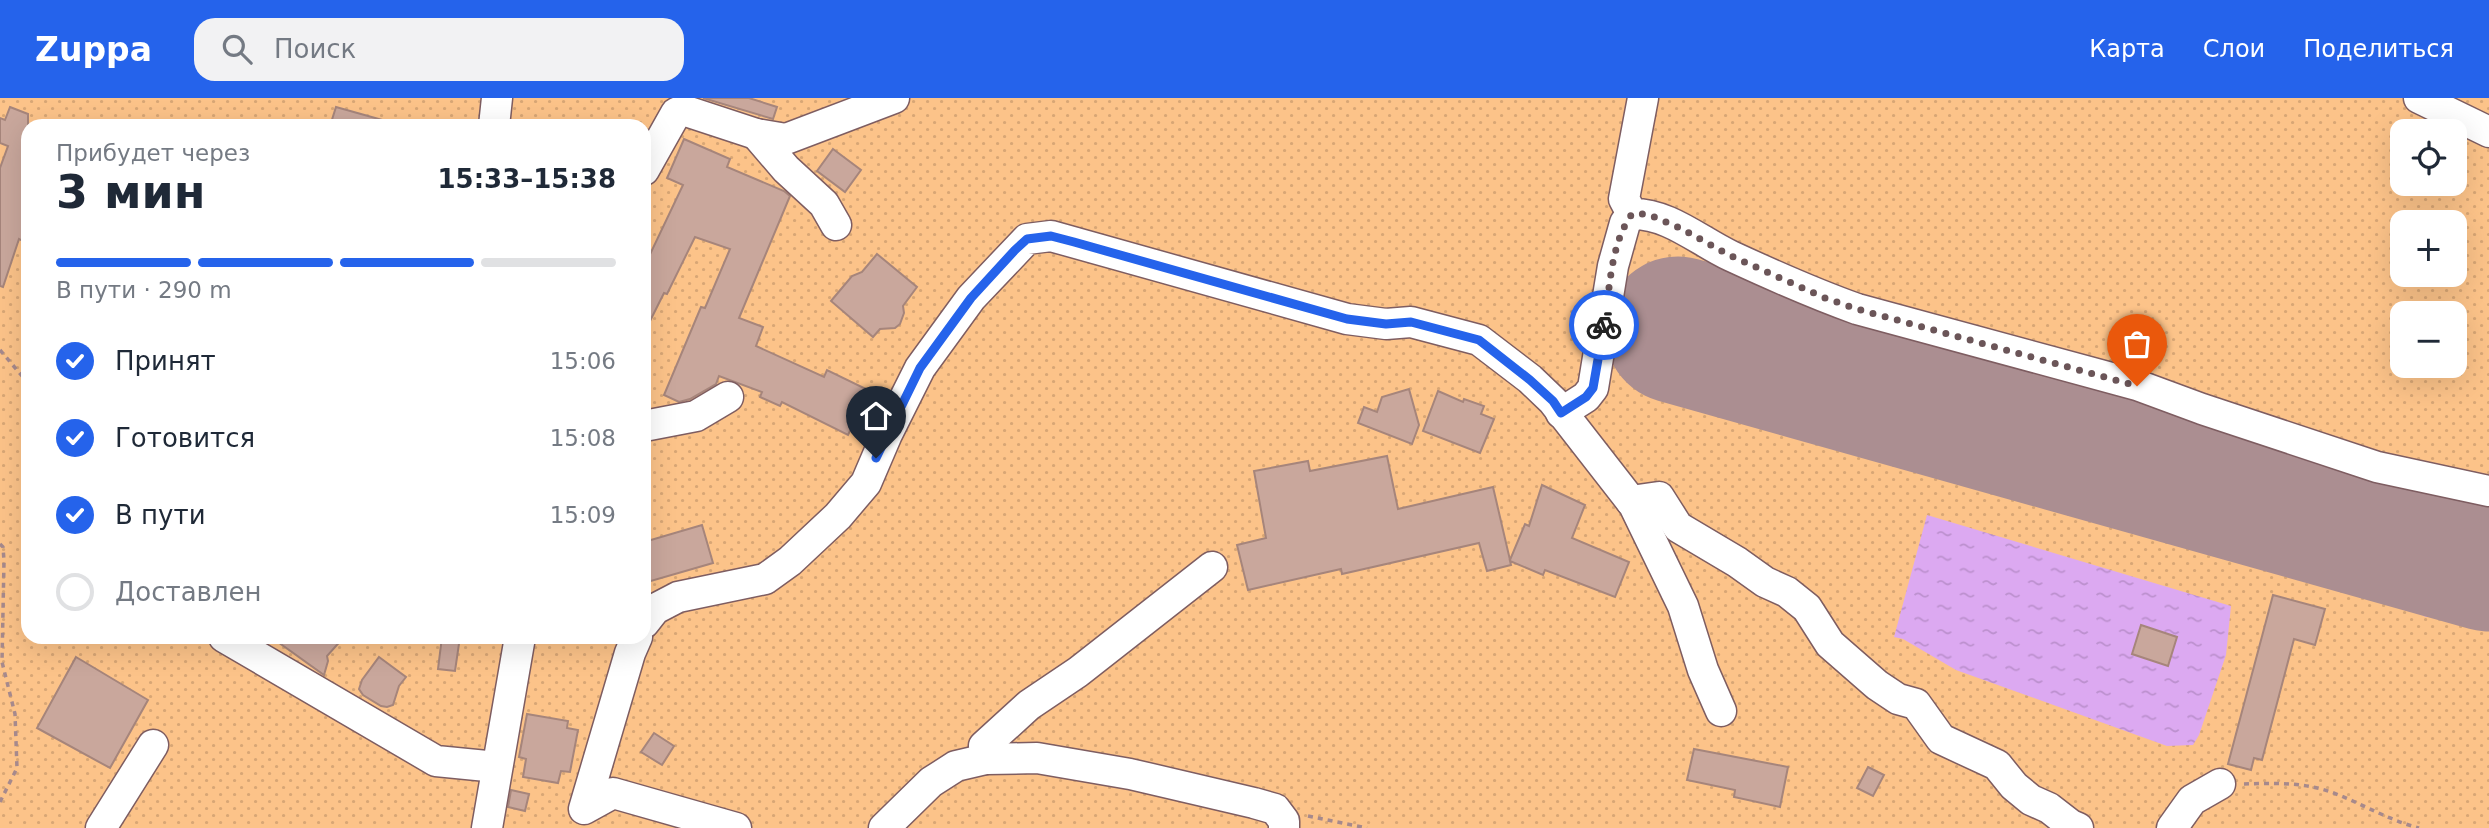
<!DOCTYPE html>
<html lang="ru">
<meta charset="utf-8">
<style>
body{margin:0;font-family:"DejaVu Sans",sans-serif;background:#f2f2f3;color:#1f2937;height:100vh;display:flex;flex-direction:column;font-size:26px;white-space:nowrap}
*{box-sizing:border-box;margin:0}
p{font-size:23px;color:#747a83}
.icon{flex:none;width:38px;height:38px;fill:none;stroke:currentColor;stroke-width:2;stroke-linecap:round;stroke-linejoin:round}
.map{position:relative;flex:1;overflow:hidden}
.sheet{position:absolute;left:21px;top:21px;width:630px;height:525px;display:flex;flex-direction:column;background:#fff;border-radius:21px;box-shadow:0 7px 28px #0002}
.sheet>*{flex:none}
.tools{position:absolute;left:2390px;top:21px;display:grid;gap:14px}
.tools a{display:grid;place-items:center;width:77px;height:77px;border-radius:14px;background:#fff;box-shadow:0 7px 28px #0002;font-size:35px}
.pin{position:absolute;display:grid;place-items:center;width:60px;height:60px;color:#fff;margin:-72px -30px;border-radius:50% 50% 50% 0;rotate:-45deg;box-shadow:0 0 7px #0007}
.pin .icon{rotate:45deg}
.courier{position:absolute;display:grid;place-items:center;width:70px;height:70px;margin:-35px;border:5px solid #2563eb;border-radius:50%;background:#fff;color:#222;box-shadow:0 2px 9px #0007}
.overview em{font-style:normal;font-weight:800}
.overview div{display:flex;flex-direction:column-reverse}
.overview{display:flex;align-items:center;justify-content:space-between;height:119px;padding:0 35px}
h1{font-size:46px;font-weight:800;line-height:52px}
.bar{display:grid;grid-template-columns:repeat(4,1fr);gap:10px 7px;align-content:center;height:84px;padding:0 35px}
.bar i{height:9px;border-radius:5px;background:#e0e1e3}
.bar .on{background:#2563eb}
.bar p{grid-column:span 4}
ol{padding:0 35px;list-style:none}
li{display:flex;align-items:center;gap:21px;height:77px}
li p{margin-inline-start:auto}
li .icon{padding:7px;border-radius:50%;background:#2563eb;color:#fff;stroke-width:4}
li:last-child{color:#747a83}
li i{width:38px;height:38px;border:4px solid #e0e1e3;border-radius:50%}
header{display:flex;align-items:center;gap:42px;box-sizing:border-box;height:98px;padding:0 35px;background:#2563eb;color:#fff}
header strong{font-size:33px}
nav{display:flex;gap:38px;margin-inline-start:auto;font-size:24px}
.search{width:490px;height:63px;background:#f2f2f3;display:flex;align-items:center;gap:18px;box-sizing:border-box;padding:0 24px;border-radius:21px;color:#747a83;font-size:26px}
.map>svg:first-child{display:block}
.grass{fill:url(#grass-dots);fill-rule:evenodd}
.water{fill:url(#water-ripples)}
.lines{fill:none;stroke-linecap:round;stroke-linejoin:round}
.runway{stroke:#ab8e91;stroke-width:147}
.building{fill:#c9a79c;stroke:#a6857b;stroke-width:2}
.minor-casing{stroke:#7e5d61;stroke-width:33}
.path{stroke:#a6898c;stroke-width:3.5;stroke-dasharray:5 5;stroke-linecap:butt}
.minor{stroke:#fff;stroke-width:30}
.done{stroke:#6b5558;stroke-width:7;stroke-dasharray:0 12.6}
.route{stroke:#2563eb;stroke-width:9}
</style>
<header>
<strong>Zuppa</strong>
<div class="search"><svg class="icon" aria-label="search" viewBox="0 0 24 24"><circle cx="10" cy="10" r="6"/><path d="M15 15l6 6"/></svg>Поиск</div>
<nav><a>Карта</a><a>Слои</a><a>Поделиться</a></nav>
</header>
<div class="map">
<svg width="2489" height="730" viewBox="0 0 2489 730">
<defs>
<pattern id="grass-dots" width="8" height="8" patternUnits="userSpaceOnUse" patternTransform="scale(1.75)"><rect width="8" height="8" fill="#fcc389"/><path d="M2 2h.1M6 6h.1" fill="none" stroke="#d8a675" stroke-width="1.8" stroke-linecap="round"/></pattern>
<pattern id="water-ripples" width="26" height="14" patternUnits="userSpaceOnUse" patternTransform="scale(1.75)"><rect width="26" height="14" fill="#dca9f1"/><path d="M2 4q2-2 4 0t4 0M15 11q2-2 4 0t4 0" fill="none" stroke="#bc90ce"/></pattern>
</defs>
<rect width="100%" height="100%" fill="#fad3d7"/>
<path class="grass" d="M 0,0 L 2489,0 L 2489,730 L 0,730 ZM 28,28 L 644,28 L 644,539 L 28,539 ZM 2403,33 L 2455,33 L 2455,86 L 2403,86 ZM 2403,124 L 2455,124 L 2455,177 L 2403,177 ZM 2403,215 L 2455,215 L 2455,268 L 2403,268 Z"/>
<g class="water">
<polygon points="1927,417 2231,508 2226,557 2199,637 2193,647 2167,648 1956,572 1903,541 1894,539"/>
<path d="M 2358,463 L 2363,463 C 2388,471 2426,480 2445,498 L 2440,519 L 2426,519 L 2390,502 L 2350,489 L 2348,480 Z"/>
</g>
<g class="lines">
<polyline class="runway" points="1678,232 2489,460"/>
</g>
<g class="building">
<polygon points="703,0 749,0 777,9 773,21"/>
<polygon points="10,9 28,16 28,146 19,141 3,189 0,188 0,70 8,48 0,45 0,20 5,22"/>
<polygon points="336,9 386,23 386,28 330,28"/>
<polygon points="684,41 730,61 727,69 784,93 790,98 739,220 763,229 756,248 824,279 827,272 870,293 848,337 782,304 780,308 760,299 762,294 719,278 716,286 690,301 679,304 664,297 701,209 705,210 730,151 695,139 667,196 664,195 644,235 644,169 683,87 667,80"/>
<polygon points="833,51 861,72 845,94 817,73"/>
<polygon points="877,156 917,189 903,208 904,215 900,226 895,230 880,231 873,239 831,203 852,178 862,174"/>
<polygon points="1409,291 1419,327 1412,346 1358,325 1364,309 1377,314 1382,299"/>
<polygon points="1438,293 1463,304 1464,301 1484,308 1481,316 1494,321 1480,355 1423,333"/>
<polygon points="1387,358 1398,411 1493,389 1510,462 1525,426 1529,428 1542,387 1585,407 1572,440 1629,464 1615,499 1545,472 1543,477 1510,463 1511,467 1487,473 1479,445 1342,476 1341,471 1248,492 1237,447 1266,440 1254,373 1308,363 1310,373"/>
<polygon points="702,427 713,465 644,485 644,444"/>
<polygon points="2273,497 2325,511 2315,547 2294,541 2262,662 2254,660 2251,672 2228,666"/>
<polygon points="2141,527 2177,539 2168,568 2132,556"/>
<polygon points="271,539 344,539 327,558 328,563 324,577"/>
<polygon points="442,539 460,539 455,573 438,571"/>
<polygon points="76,559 148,602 110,670 37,630"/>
<polygon points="379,559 406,579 399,588 393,607 387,609 381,608 363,597 359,591 362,582"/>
<polygon points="527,616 568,623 567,630 578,632 570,674 561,673 558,685 523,679 526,661 519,659"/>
<polygon points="654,635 674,648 662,667 641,654"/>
<polygon points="1694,651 1788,669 1780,709 1734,699 1735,692 1687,682"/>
<polygon points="1868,669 1884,677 1873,698 1857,690"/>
<polygon points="511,692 529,696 525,713 508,709"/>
</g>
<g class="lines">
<g class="minor-casing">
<g id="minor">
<path d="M 1643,0 L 1624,101 L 1632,116 C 1668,115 1699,143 1731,158 C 1772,177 1815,196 1857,211 L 2137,287 L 2202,311 L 2377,369 L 2489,393"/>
<polyline points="2419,0 2489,34"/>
<polyline points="494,28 497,0"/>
<polyline points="756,36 786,71 824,106 836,127"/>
<polyline points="644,72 676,15 683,12 756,36 786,41 894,0"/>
<polyline points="1561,315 1586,299 1593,290 1613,168 1625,125 1632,116"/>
<polyline points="644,328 696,318 728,299"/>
<polyline points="1631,403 1659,399 1678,429 1737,464 1765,484 1787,494 1807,510 1830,546 1877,587 1898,601 1916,606 1941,641 1997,667 2014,688 2031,702 2049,710 2071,727 2078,730"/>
<polyline points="644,525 655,511 678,499 765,481 790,463 838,418 866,385 887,336 920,270 971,200 1027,141 1051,138 1347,221 1386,226 1411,224 1479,242 1530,281 1553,303 1634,407 1683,508 1703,572 1721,613"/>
<polyline points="224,539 436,663 497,669"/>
<polyline points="637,539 630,555 584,711 613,695 736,730"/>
<polyline points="986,661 984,648 1029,607 1078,574 1212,469"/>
<polyline points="101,730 153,647"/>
<polyline points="487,730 520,539"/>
<polyline points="884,730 931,684 956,668 986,661 1037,660 1130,676 1254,705 1275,711 1284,723 1284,730"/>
<polyline points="2172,730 2192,702 2220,686"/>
</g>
</g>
<g class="path">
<polyline points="0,252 28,285"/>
<polyline points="0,446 3,449 4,463 2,564 15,616 17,670 0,704"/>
<path d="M 2244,686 C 2273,685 2303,684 2331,694 C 2361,705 2388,722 2419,730"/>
<polyline points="1308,718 1367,730"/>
</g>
<use href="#minor" class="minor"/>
</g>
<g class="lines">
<path class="done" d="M 1604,227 C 1610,192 1610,146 1632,116 L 1647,116 L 1680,130 L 1729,157 L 1825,200 L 1857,211 L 2137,288"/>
<polyline class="route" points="876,360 920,270 971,200 1015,152 1027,141 1051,138 1074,144 1347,221 1386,226 1411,224 1479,242 1530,282 1553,303 1561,315 1586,299 1593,290 1604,227"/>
</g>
</svg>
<div class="tools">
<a><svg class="icon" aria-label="locate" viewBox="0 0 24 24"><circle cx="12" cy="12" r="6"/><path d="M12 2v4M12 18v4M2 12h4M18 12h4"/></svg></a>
<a>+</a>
<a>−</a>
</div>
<div class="pin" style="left:2137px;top:288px;background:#ea580c"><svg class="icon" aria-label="bag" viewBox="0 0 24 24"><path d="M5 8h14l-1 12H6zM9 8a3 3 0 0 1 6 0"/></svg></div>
<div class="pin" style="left:876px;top:360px;background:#1f2937"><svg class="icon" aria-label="home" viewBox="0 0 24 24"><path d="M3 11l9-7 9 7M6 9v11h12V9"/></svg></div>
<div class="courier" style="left:1604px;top:227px"><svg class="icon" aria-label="bike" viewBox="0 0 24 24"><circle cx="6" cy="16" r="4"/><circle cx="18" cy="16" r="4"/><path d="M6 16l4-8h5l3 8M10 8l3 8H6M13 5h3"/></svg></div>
<section class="sheet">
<div class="overview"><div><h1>3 мин</h1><p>Прибудет через</p></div><em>15:33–15:38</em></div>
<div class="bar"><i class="on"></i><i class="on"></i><i class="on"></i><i></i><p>В пути · 290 m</p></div>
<ol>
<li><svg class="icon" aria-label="check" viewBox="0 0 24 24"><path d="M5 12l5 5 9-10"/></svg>Принят<p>15:06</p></li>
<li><svg class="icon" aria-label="check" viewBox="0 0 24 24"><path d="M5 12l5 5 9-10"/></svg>Готовится<p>15:08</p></li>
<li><svg class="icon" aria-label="check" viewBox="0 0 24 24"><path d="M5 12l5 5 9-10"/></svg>В пути<p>15:09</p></li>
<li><i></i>Доставлен</li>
</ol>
</section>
</div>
